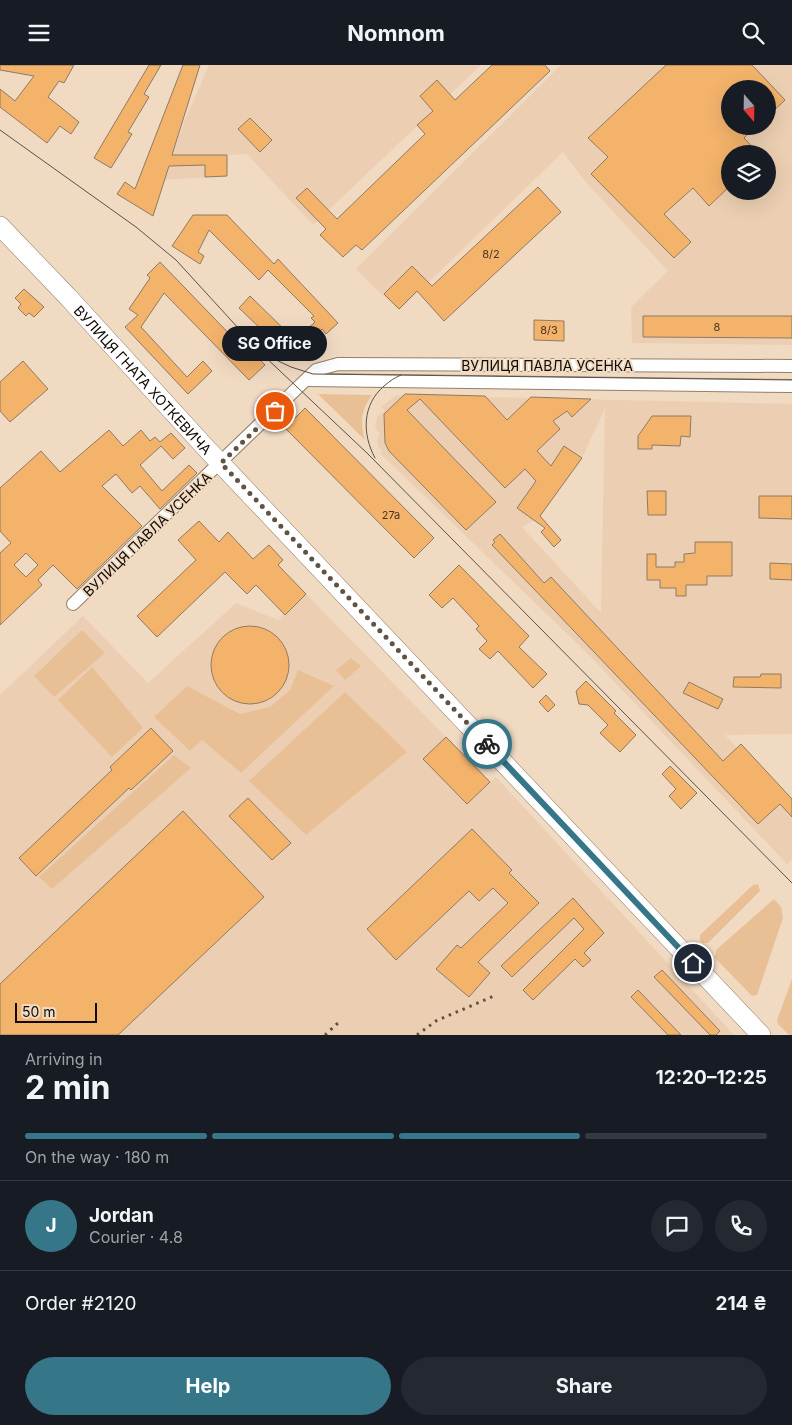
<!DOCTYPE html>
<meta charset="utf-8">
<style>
body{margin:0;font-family:Inter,sans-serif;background:#242831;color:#f1f3f6;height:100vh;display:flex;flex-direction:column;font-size:19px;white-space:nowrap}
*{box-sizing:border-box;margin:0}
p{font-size:16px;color:#9ea1a6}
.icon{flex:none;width:28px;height:28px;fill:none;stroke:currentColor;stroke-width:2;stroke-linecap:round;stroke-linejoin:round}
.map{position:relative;height:970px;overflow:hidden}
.drawer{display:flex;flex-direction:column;background:#171b24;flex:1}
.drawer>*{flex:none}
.needle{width:32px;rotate:160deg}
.controls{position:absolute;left:721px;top:15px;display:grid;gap:10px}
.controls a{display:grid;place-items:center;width:55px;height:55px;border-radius:50%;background:#171b24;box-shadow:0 5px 20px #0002;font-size:25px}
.scale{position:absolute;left:15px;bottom:12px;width:82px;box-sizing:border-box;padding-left:5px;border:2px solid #110a04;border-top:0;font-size:14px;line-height:18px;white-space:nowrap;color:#110a04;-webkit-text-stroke:4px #f1dac2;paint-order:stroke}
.pin{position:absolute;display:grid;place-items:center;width:42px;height:42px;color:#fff;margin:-21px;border:2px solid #fff;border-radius:50%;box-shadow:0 1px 5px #0007}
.courier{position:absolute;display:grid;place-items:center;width:50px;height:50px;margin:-25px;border:4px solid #357789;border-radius:50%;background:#fff;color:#222;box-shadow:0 1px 6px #0007}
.bubble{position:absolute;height:35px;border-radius:18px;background:#171b24;box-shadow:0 5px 20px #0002;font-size:16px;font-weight:700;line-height:35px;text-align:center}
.head em{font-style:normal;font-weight:700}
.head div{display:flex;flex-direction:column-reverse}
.head{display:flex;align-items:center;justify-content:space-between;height:85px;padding:0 25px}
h1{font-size:32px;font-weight:700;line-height:38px}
.bar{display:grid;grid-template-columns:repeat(4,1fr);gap:8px 5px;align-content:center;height:60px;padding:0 25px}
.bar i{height:6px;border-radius:4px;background:#363941}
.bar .current{background:#357789}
.bar p{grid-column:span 4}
.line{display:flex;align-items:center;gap:12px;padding:0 25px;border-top:1px solid #363941}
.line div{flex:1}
.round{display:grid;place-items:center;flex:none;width:52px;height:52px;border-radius:26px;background:#242831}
.cta{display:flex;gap:10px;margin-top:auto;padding:10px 25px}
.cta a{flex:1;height:58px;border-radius:30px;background:#357789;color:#fff;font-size:20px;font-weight:700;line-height:58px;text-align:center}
.cta a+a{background:#242831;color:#f1f3f6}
header{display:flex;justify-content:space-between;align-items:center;height:65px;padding:0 25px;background:#171b24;font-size:22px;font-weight:700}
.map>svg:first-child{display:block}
.built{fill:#eccfb2;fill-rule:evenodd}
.green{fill:#e9c096}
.building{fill:#f3b36b;stroke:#8f7a65;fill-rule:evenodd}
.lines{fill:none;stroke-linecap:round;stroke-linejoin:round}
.street-casing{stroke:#947f6a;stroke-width:14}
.secondary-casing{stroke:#947f6a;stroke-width:20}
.street{stroke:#fff;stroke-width:12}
.secondary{stroke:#fff;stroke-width:19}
.tram{stroke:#5e5145;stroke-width:1}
.rail{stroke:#5e5145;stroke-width:3;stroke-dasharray:2.5 5;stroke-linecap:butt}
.done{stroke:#5f5346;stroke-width:5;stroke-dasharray:0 9}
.route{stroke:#357789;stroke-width:6}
.labels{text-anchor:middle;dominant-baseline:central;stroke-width:4;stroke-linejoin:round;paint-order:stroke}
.number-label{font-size:11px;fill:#4a341e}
.street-label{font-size:14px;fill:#110a04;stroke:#f1dac2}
</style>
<header><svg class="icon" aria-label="menu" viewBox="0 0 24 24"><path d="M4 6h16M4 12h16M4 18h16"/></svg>Nomnom<svg class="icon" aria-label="search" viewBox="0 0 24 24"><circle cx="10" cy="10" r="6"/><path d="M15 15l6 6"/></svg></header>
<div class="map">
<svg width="792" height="970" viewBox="0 0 792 970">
<rect width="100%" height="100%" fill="#f1dac2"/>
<g class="built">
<polygon points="209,0 481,0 313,160 247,89 227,90 227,111 164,115 185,55"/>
<path d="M 561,0 L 792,0 L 792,280 L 632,278 L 631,242 L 668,206 L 585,116 L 563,87 L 400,245 L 381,229 L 356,204 ZM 730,24 L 768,24 L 768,61 L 730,61 ZM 730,89 L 768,89 L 768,126 L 730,126 Z"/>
<path d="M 396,330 L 792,339 L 792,669 L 725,670 L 792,742 L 792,794 L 787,799 L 589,590 L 380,388 L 382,386 L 378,382 L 377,375 L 380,369 L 375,363 L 377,352 L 385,346 L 381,342 ZM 605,343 L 601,548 L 522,462 L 540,452 L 582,393 Z"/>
<polygon points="306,529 490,717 496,712 734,970 0,970 0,630 83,551 148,618 236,538 278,555"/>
</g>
<g class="green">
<path d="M 318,329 L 372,330 C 361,346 360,356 365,375 Z"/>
<polygon points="82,565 105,588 54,632 34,611"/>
<polygon points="351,593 361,601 345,615 336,605"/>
<polygon points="92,602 143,663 112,692 58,635"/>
<polygon points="298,605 334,621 241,708 202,675 190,686 154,652 187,621 240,649 270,642 290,625"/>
<polygon points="345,627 407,687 306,770 249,716"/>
<polygon points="174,690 191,703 52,824 39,812"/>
<polygon points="758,819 760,826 708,878 703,878 700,876 700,870 753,820"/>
<polygon points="774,834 781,842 783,853 757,930 752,931 715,893 716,885"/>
<polygon points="792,914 792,970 789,970 778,959 777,955"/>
</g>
<g class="building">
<polygon points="0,0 74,0 64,18 59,16 48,32 79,57 71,69 60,61 47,78 0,42 0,24 15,36 34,11 0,5"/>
<polygon points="149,0 161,0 144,29 149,32 128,67 132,69 111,103 94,93"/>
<polygon points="183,0 200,0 172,90 227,90 227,111 205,112 205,100 169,101 153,151 117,129 125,117 135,124"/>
<polygon points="492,0 545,0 550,6 362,185 356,180 343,192 320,170 326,164 296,133 307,123 337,154 425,69 417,60 433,46 420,31 437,15 455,35"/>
<polygon points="666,0 752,0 785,35 768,51 768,24 730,24 730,61 756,61 744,73 759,89 730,89 730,121 709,141 693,123 664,149 691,177 674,193 591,109 608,92 588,73"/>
<polygon points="250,53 272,75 260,87 238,64"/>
<polygon points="538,122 561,147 444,256 417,226 399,244 384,229 412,201 432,221"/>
<polygon points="193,150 227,150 274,199 278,194 338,258 326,269 322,264 302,282 295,275 315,257 311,253 314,251 268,205 259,215 209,165 198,187 204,191 200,199 172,181"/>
<polygon points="160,197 238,278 240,275 265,300 249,315 164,228 141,262 187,312 203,296 212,306 188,329 125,262 138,250 129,244 150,213 147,210"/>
<polygon points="24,224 44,242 34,252 29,248 26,251 18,243 21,239 15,233"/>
<polygon points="250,231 294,274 283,285 239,243"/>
<polygon points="643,251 792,251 792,273 643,272"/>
<polygon points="534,255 564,256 564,276 534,275"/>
<polygon points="23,296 48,324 10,357 0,346 0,317"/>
<polygon points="405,329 485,331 507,355 531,332 591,334 572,352 567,346 553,356 560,364 537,386 551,401 564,381 582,393 540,451 561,475 554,482 541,467 545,463 517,443 536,416 525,404 505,423 420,334 407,345 496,437 466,465 389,386 385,378 384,349"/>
<polygon points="305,343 434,473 414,493 285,363"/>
<polygon points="652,351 691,351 690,372 681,371 680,381 652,380 652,384 638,384 638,371"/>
<path d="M 109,365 L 123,381 L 141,365 L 150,376 L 155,372 L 160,377 L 171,368 L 185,383 L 173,394 L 161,381 L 140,400 L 162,426 L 189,400 L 197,408 L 160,444 L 140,421 L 132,428 L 116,409 L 102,421 L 142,461 L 77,524 L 53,500 L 38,515 L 42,520 L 0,560 L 0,488 L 11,478 L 0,466 L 0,423 L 41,386 L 60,407 ZM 26,488 L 38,500 L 26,512 L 14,500 Z"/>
<polygon points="647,426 666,426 666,450 648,450"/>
<polygon points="759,431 792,431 792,454 759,453"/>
<polygon points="199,456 219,477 228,467 253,494 269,480 283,495 278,500 306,529 285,550 256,520 247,529 225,507 157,572 137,551 196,495 178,475"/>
<polygon points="500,469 544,518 551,512 723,696 741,679 792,734 792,752 780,739 758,759 492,480 495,477 493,475"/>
<polygon points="695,477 732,477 732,511 707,511 707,520 686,520 686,531 676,531 676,523 660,523 660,515 647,515 647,489 656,489 656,502 675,502 675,497 684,497 684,489 695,488"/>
<polygon points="770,498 792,499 792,515 770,514"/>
<polygon points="459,500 529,571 519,582 547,609 533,623 498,586 490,594 479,584 487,576 476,564 479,561 453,533 442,543 429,530"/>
<circle cx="250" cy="600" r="39"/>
<polygon points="761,609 781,609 781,623 733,622 734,612 760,612"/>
<polygon points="586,616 616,646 614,648 636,670 620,687 600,668 608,660 588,640 579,639 576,626"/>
<polygon points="689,617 723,634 718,644 683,628"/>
<polygon points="546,630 555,640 548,647 539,637"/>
<polygon points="151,663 173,686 131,725 129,723 36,811 19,793 112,705 110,702"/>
<polygon points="446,672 490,717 467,739 423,694"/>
<polygon points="670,701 697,728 681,744 669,731 676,724 662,709"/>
<polygon points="248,733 291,778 272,795 229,751"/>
<polygon points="183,746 264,832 118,970 0,970 0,919"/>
<polygon points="472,764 512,805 509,808 539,838 478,897 490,908 469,932 436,904 457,880 461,883 508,838 493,823 479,836 469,826 396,895 367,864"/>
<polygon points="573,833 604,868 584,888 591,895 583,902 575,894 533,935 523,925 584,864 574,853 512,912 501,901"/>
<polygon points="662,905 720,966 716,970 710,970 654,912"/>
<polygon points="638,925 681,970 668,970 631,932"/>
</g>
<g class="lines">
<g class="street-casing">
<g id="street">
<polyline points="307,315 792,321"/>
<polyline points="73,539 316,305 338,299 792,301"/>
</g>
</g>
<g class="secondary-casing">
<g id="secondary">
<path id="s1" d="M 0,161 L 68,232 L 206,383 L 761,970"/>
</g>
</g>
<use href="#street" class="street"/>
<use href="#secondary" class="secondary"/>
<g class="tram">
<polyline points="0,65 136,162 176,195 261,288 368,389 792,818"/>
<polyline points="272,293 291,302 313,309 792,315"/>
<path d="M 375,393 C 362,369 362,340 384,321 C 390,316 394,313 401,310"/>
</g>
<g class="rail">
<polyline points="325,970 339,957"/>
<polyline points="417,970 436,956 496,930"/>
</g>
</g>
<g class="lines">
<polyline class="done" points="275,346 221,398 487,679"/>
<polyline class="route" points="487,679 693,898"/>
</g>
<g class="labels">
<g class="number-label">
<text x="491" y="189">8/2</text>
<text x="717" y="262">8</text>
<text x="549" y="265">8/3</text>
<text x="391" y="450">27а</text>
</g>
<g class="street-label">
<text x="547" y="300">ВУЛИЦЯ ПАВЛА УСЕНКА</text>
<text stroke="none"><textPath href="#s1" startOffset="210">ВУЛИЦЯ ГНАТА ХОТКЕВИЧА</textPath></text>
<text transform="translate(147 469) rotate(-44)">ВУЛИЦЯ ПАВЛА УСЕНКА</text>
</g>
</g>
</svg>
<div class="controls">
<a><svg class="needle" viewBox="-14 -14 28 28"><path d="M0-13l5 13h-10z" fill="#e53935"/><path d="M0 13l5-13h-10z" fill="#9ea1a6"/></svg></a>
<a><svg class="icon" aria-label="layers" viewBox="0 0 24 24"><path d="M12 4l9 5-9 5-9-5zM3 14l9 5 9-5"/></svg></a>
</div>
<div class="scale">50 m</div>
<div class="pin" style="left:275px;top:346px;background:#ea580c"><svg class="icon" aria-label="bag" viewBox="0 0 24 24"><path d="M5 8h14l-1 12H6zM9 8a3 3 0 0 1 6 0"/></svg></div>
<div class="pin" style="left:693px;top:898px;background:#1f2937"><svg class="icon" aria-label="home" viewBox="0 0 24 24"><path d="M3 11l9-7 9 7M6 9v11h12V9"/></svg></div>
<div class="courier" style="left:487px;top:679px"><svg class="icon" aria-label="bike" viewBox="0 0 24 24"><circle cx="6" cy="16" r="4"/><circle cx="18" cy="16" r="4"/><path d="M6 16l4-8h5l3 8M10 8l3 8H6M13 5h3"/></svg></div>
<div class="bubble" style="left:222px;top:261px;width:105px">SG Office</div>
</div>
<section class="drawer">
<div class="head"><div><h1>2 min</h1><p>Arriving in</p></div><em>12:20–12:25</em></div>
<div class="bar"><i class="current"></i><i class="current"></i><i class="current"></i><i></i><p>On the way · 180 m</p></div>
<div class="line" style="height:90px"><b class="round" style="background:#357789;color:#fff">J</b><div><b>Jordan</b><p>Courier · 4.8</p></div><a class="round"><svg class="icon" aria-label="chat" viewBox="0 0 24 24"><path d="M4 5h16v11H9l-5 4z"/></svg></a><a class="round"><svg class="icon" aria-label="phone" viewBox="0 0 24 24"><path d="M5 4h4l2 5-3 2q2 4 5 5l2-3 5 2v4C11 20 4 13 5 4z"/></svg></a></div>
<div class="line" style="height:65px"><div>Order #2120</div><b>214 ₴</b></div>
<div class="cta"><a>Help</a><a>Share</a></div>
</section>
